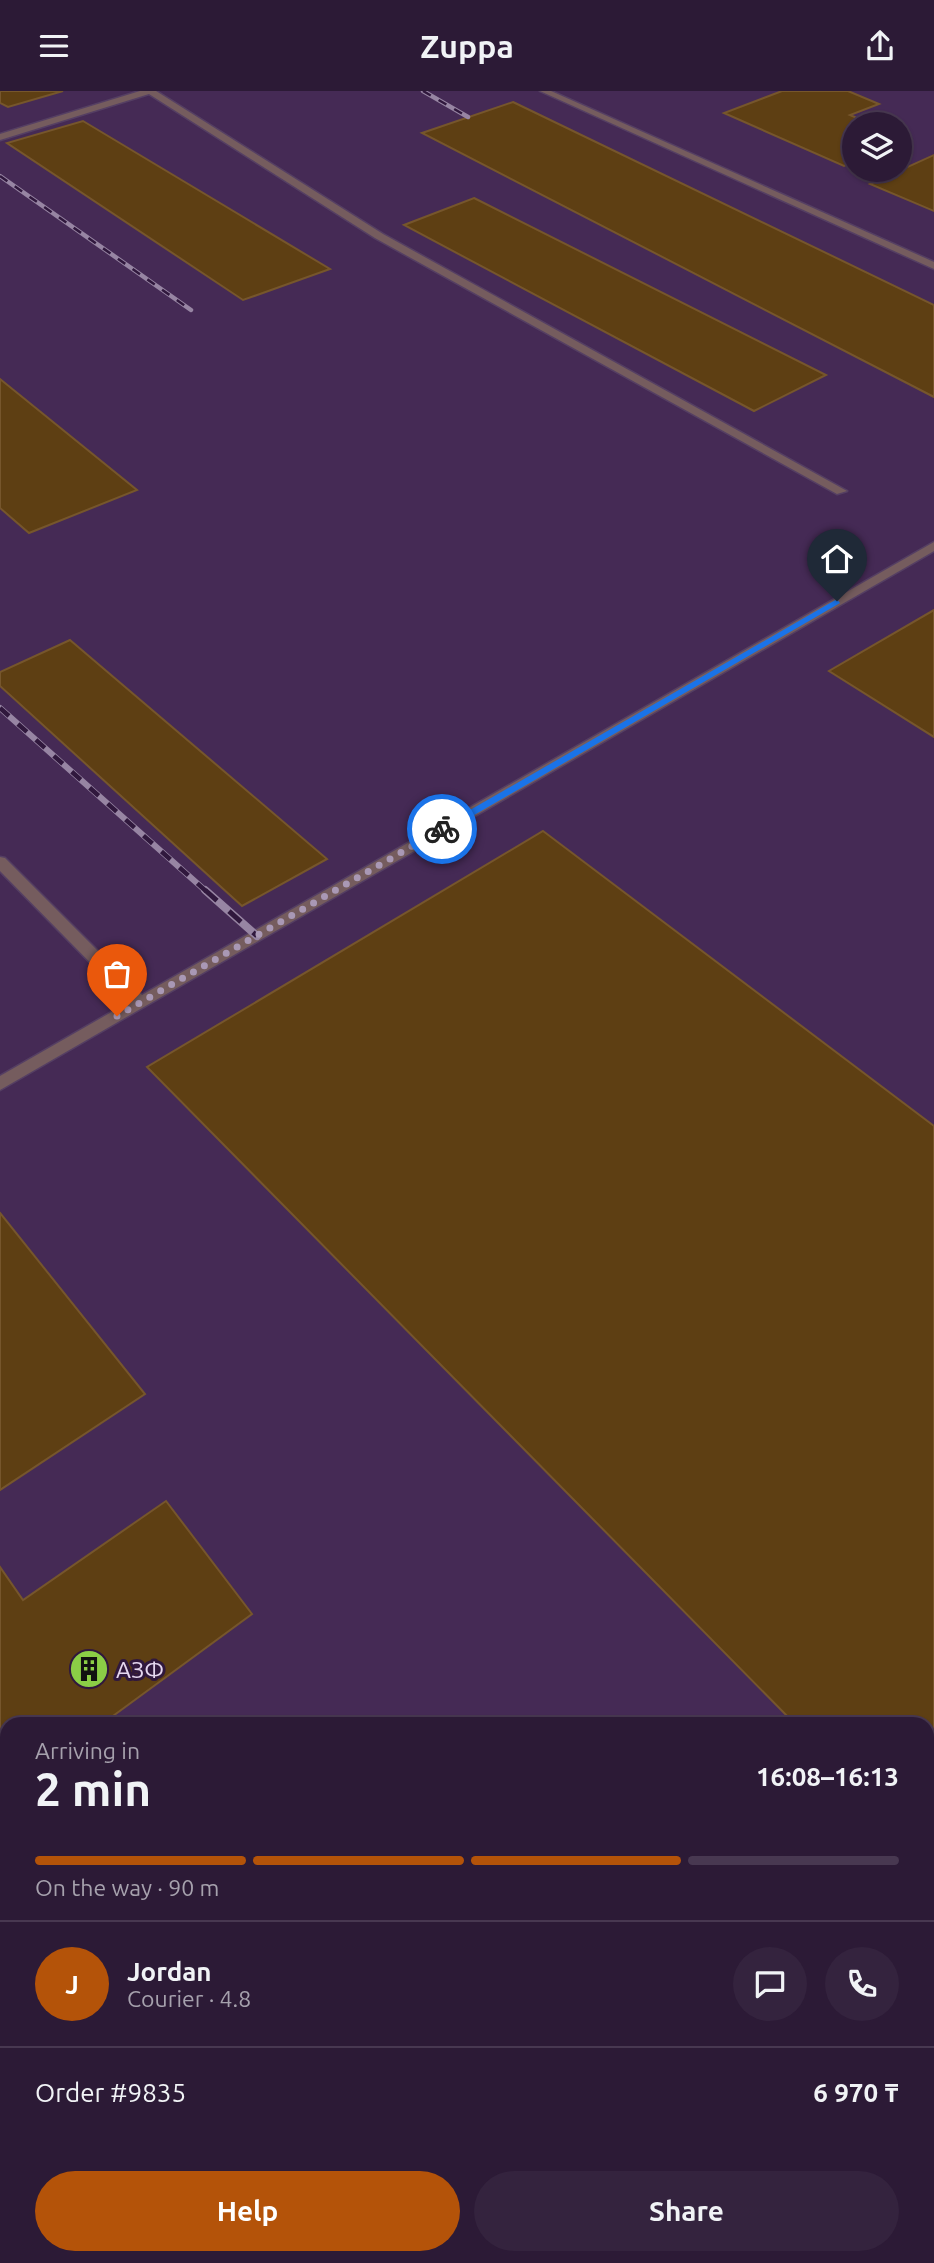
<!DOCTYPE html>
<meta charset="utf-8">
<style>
body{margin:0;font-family:Ubuntu,sans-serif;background:#34233e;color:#f1f3f6;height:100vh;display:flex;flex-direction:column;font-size:26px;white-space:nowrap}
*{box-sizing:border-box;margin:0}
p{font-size:23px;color:#a6a1ad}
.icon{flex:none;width:38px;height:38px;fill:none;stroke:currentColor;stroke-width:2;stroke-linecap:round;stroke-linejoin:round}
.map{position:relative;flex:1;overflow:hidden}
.panel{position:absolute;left:0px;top:1626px;width:934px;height:548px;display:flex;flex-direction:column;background:#2c1a36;border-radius:21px 21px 0 0;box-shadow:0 2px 5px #0004,0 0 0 2px #483851}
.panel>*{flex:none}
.buttons{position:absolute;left:842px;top:21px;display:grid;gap:14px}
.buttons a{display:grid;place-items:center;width:70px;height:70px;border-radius:50%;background:#2c1a36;box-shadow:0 2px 5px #0004,0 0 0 2px #483851;font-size:35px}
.pin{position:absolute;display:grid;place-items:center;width:60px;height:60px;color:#fff;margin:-72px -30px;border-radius:50% 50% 50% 0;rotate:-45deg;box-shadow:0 0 7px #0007}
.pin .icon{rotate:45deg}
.courier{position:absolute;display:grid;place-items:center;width:70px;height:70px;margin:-35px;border:5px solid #1a73e8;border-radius:50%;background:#fff;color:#222;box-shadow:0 2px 9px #0007}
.overview em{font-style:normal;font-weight:700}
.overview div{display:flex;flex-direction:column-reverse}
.overview{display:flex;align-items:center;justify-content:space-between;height:119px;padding:0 35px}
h1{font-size:46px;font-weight:700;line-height:52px}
.bar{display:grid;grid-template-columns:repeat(4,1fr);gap:10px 7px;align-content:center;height:84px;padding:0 35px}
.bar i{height:9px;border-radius:5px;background:#483851}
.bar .on{background:#b45309}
.bar p{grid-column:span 4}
.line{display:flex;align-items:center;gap:18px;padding:0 35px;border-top:2px solid #483851}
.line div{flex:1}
.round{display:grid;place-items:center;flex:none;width:74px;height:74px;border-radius:37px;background:#34233e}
.cta{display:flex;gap:14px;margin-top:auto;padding:14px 35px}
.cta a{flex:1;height:80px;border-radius:42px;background:#b45309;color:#fff;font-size:28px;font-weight:700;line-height:80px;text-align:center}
.cta a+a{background:#34233e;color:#f1f3f6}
header{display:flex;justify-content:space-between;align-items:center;height:91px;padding:0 35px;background:#2c1a36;font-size:32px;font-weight:700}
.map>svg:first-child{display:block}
.built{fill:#452a55;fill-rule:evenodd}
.building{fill:#5e3f13;stroke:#76562c;stroke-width:2}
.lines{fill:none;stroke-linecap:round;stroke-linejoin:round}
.service-casing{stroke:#553f63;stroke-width:3}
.trunk-casing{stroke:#553f63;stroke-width:4}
.path{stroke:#796586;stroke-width:6;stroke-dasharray:4.5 4.5;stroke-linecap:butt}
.service{fill:#755c5e;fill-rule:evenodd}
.trunk{fill:#c79096;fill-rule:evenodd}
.rail-far2-casing{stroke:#9785a3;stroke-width:4.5}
.rail-far1-casing{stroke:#9785a3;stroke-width:6}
.rail-casing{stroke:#9785a3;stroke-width:8}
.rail-far2{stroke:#30183d;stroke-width:2.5;stroke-dasharray:9;stroke-linecap:butt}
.rail-far1{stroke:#30183d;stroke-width:4.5;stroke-dasharray:12;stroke-linecap:butt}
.rail{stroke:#30183d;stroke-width:5;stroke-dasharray:16;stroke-linecap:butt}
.route{fill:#1a73e8}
.done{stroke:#a998b5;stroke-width:7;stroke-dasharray:0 12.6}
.labels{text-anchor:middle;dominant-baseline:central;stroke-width:6;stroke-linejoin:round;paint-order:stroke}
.near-poi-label{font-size:23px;fill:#e5d7ef;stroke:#30183d;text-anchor:start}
</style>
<header><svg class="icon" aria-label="menu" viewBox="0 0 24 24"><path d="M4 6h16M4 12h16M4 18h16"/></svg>Zuppa<svg class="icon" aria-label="share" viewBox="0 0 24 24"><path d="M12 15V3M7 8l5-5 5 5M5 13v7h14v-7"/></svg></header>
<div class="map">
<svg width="934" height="2172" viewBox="0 0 934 2172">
<rect width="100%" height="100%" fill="#3a2248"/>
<path class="built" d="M 0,0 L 934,0 L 934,2172 L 387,2172 L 383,2167 L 928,2166 L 928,1633 L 15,1633 L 0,1611 ZM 854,33 L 900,33 L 900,79 L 854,79 Z"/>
<g class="building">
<polygon points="0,0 63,0 8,16 0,12"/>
<polygon points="782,0 848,0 879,13 850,24 871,33 854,33 854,71 844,75 724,22"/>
<polygon points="513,11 934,214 934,306 422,42"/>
<polygon points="83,30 330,178 243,209 7,52"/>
<polygon points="934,64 934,120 870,93"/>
<polygon points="474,107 826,284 754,320 404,134"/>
<polygon points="0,288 137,399 29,442 0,417"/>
<polygon points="934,519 934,646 829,580"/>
<polygon points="70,549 327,768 242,815 0,595 0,581"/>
<polygon points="543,740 934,1035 934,1774 928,1767 928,1633 795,1633 147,976"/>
<polygon points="0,1122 145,1303 0,1399"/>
<polygon points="166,1410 252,1523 102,1633 7,1633 7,1703 0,1708 0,1476 23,1509"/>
<polygon points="276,2166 324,2166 318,2172 279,2172"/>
</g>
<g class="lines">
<g class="service-casing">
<g id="service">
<polygon points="140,0 156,0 383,143 847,400 837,403 375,147 149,3 0,49 0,43"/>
<polygon points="540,0 551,0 934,171 934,178"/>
<polygon points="934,451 934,460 0,999 0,985 129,911 0,780 0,766 5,767 142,904"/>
</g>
</g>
<g class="trunk-casing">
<polygon id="trunk" points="0,2153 7,2156 7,2166 15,2166 17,2172 0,2172"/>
</g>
<g class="path">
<polyline points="0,1899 7,1910"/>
<polyline points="168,2166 172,2172"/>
</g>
<use href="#service" class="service"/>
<use href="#trunk" class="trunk"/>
<g class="rail-far2-casing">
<g id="rail-far2">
<polyline points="423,0 468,26"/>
<polyline points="0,85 191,219"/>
</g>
</g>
<g class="rail-far1-casing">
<polyline id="rail-far1" points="0,617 207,801"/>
</g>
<g class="rail-casing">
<polyline id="rail" points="205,799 257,845"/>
</g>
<use href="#rail-far2" class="rail-far2"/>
<use href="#rail-far1" class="rail-far1"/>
<use href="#rail" class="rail"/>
</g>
<polygon class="route" points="837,508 840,512 445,741 437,738"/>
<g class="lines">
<polyline class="done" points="117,925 442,738"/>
</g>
<defs>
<g id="building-disc" transform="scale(2.0125)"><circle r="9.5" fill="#8bce46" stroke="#30183d"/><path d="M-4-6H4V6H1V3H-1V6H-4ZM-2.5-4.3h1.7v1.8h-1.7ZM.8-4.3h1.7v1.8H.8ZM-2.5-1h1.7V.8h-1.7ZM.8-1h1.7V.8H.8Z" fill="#111"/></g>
</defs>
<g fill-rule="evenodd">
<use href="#building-disc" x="89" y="1578"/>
</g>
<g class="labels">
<g class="near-poi-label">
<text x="116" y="1578">АЗФ</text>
</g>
</g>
</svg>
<div class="buttons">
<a><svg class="icon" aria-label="layers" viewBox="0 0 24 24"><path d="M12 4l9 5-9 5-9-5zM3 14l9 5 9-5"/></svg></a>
</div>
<div class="pin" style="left:117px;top:925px;background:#ea580c"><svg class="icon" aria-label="bag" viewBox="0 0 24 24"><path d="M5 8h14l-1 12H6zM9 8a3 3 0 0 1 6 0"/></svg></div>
<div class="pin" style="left:837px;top:510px;background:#1f2937"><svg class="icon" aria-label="home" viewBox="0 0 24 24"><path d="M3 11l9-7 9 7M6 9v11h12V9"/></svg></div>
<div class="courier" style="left:442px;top:738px"><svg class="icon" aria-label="bike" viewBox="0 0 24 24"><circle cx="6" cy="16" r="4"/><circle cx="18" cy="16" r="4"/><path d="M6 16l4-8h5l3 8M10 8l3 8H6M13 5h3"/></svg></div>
<section class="panel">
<div class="overview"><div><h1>2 min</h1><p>Arriving in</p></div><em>16:08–16:13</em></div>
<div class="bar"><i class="on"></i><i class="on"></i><i class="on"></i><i></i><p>On the way · 90 m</p></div>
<div class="line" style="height:126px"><b class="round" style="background:#b45309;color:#fff">J</b><div><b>Jordan</b><p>Courier · 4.8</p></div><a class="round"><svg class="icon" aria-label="chat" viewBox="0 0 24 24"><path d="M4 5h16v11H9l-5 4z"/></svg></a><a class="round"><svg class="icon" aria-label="phone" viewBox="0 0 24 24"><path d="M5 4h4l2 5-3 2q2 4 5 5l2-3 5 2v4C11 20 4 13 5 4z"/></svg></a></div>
<div class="line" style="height:91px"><div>Order #9835</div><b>6 970 ₸</b></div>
<div class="cta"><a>Help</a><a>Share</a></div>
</section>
</div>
